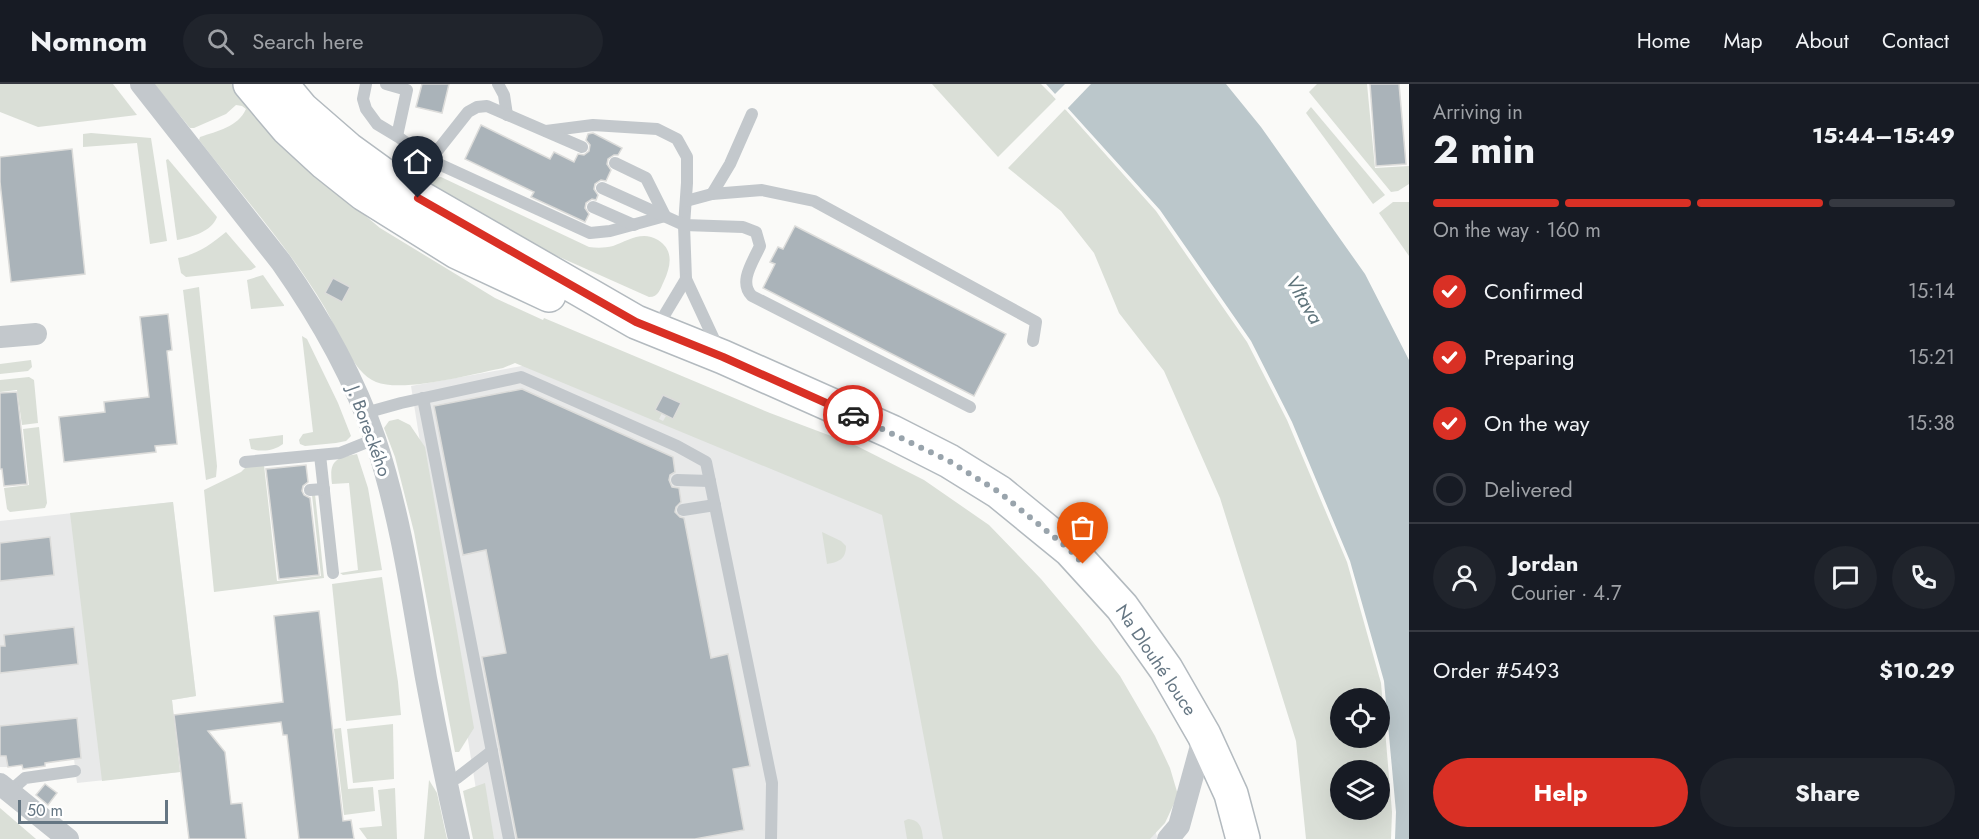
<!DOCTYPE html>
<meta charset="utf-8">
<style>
body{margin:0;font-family:Jost,sans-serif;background:#20242c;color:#f1f3f6;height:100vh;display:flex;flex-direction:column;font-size:22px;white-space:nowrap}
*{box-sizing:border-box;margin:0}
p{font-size:20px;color:#9ea1a6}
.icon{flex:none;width:33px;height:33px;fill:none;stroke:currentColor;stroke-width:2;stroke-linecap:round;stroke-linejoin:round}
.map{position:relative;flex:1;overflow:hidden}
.drawer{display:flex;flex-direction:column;background:#171b24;width:570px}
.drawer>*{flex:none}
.buttons{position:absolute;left:1330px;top:604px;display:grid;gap:12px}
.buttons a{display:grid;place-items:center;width:60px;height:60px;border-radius:50%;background:#171b24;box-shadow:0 6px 24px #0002;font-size:30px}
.scale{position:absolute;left:18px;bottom:15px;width:150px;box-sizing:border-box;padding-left:6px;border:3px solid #657683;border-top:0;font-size:16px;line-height:21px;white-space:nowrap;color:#657683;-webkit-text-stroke:4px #fff;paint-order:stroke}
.pin{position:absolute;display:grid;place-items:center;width:51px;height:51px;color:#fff;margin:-62px -26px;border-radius:50% 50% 50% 0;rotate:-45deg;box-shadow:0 0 6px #0007}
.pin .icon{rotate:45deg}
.courier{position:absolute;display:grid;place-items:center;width:60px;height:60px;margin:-30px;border:4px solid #d93025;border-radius:50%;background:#fff;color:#222;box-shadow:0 2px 8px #0007}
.summary em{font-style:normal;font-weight:700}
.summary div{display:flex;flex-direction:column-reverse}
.summary{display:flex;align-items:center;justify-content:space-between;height:102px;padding:0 24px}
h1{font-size:39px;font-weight:700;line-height:45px}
.bar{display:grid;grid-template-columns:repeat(4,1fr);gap:9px 6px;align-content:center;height:72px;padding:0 24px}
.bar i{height:8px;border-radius:4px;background:#363941}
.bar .on{background:#d93025}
.bar p{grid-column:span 4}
.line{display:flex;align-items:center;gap:15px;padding:0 24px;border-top:2px solid #363941}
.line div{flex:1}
.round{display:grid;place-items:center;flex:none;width:63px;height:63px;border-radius:32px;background:#20242c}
ol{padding:0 24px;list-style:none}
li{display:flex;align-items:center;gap:18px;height:66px}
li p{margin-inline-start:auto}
li .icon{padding:6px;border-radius:50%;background:#d93025;color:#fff;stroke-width:4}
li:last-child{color:#9ea1a6}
li i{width:33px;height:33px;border:3px solid #363941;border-radius:50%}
.button{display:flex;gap:12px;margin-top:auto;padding:12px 24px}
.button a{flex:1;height:69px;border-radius:36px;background:#d93025;color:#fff;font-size:24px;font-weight:700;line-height:69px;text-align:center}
.button a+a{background:#20242c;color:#f1f3f6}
header{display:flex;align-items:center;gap:36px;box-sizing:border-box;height:84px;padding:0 30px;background:#171b24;border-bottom:2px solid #363941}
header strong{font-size:28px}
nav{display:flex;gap:33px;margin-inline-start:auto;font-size:21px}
.search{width:420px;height:54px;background:#20242c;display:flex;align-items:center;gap:15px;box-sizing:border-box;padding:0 21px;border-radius:33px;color:#9ea1a6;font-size:22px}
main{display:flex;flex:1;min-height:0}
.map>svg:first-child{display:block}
.built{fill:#e8e9e9}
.green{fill:#dadfd7;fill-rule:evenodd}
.water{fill:#bbc7cb}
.pier{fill:#fafaf8}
.building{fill:#aab3b9;stroke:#dcdcda;stroke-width:1.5}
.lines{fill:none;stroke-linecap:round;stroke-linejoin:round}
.secondary-casing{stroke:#b3babf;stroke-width:36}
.lane{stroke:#c3c8cc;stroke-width:12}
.street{stroke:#c3c8cc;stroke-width:22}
.secondary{stroke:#fff;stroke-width:33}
.done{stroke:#99a4ac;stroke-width:6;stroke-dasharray:0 10.8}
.route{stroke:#d93025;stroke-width:8}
.labels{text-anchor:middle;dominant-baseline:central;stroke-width:6;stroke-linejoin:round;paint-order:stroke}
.street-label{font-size:18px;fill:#657683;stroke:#fff}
.water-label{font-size:20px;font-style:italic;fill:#60757c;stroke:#fff}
</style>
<header>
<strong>Nomnom</strong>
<div class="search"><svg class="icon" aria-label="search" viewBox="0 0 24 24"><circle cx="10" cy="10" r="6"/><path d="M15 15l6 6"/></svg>Search here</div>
<nav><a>Home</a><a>Map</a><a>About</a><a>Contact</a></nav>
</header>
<main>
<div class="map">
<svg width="1409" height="755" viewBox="0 0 1409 755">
<rect width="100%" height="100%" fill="#fafaf8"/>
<g class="built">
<polygon points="572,273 670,312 871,403 1151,736 1158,755 484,755 411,302"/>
<polygon points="173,418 196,612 172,616 180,688 77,699 74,675 81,674 76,634 3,642 8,683 0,683 0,437"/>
</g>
<g class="green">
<polygon points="0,0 113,0 137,31 38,43 0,28"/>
<path d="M 154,0 L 233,0 L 293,71 L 380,144 L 495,214 L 543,236 L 544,234 L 770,329 L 855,361 L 924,396 L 989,441 L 1041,495 L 1079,540 L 1120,592 L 1155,652 L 1170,684 L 1178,711 L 1165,739 L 1150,755 L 943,755 L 882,431 L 515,279 L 503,284 C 473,290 403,309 376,298 C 352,288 338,247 325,224 C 290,165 241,110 199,56 L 200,53 C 217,47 238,43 246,25 L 242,22 L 236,21 L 226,30 L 194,44 L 190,44 ZM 663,311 L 680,319 L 666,332 L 663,337 L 659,335 L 662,329 L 656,326 Z"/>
<polygon points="932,0 1041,0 1056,15 998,73"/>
<polygon points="1317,0 1367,0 1375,84 1409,82 1409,100 1398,107 1391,108 1309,8"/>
<polygon points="1311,23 1385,111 1373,120 1306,29"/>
<path d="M 1065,25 L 1156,127 L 1247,258 L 1287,336 L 1347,478 L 1381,599 L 1392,728 L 1391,755 L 1306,755 L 1296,657 L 1220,414 L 1164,287 L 1119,229 L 1094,169 L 1061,127 L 1008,84 ZM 1341,615 L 1380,615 L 1380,654 L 1341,654 ZM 1341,687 L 1380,687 L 1380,726 L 1341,726 Z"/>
<polygon points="91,49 151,54 167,157 150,160 137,59 83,63 83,50"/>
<path d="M 168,75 L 217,133 C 211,148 192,153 177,156 L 166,76 Z"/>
<path d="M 441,93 L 589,163 C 597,164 605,164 613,162 C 627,157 642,146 658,156 C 674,166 671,182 664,197 C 660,205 659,213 649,213 L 528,159 L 426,100 L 431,94 Z"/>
<polygon points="1393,118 1409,118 1409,172 1379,129"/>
<path d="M 226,148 L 256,183 L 251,186 L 186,193 L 181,189 L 178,174 C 198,170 210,161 226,148 Z"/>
<polygon points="263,191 284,221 284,222 251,225 247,196"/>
<polygon points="199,203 217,382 216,393 206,396 183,206"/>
<polygon points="302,252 307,255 338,319 351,352 346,357 336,359 305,362 300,360 299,356 303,350 313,348"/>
<polygon points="31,276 32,283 28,287 0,290 0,280"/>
<polygon points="29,293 34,296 38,339 22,341 17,306 0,308 0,296"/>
<polygon points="398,335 410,341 425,363 474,644 459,668 455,668 414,448 395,373 384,344 389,337"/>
<polygon points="39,343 47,419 45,424 10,428 7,425 4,404 29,401 23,345"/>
<path d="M 283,351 L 283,360 C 274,367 262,368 251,365 L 249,355 Z"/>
<path d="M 357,370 L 368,404 L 382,486 L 343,491 L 340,489 L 358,486 L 349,399 L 332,400 C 329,377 335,374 357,370 Z"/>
<polygon points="264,381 277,497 321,492 312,411 315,410 324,494 214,508 204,406 241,388 246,383"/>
<polygon points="173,418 196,612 172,616 180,688 102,697 70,429"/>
<path d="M 822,448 L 841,457 L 846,462 C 846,475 839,478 827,480 Z"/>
<polygon points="382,493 398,598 401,631 346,637 332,500"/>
<polygon points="393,640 394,695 353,699 347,645"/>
<polygon points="341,644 348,705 373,703 375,727 344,731 334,645"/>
<polygon points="429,696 437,709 447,755 424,755"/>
<polygon points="485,699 494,755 473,755 463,707"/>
<polygon points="395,704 397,755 367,755 359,744 382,742 378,706"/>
<polygon points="0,724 36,755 0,755"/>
<path d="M 908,735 C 920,736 922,744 923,755 L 907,755 L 904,737 Z"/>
</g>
<polygon class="water" points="1046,0 1226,0 1261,43 1365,190 1409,276 1409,755 1395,755 1396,728 1384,597 1350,477 1292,338 1251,257 1160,126"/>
<polygon class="pier" points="1065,0 1091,0 1066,26 1053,12"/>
<g class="building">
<polygon points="422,0 449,0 442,29 416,23"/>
<polygon points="1370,0 1399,0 1406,80 1376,82"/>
<polygon points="481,41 550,75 554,68 574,78 578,70 584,71 589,67 590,61 586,56 588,50 593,49 622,64 618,71 614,71 608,75 607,80 611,86 606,97 601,96 595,100 594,105 598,111 596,116 592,115 586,119 585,124 589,130 585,138 531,113 534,108 465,75"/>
<polygon points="72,65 85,190 11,198 0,98 0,73"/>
<polygon points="795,142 1006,250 974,312 763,204 775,180 770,178 778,163 783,165"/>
<polygon points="333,194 350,203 342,218 325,209"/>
<polygon points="168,230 172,266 167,267 177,360 155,362 156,368 64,378 59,333 105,328 104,318 149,313 140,233"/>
<polygon points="522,305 673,373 675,388 670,391 669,396 672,403 679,404 681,418 676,423 675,428 680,433 684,434 711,574 728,570 750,682 733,685 744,746 695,755 517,755 482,573 506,569 486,466 463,471 434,322"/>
<polygon points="17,308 27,400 4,402 2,385 0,385 0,309"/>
<polygon points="663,311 681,319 673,335 655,326"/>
<polygon points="306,381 308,398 303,402 302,407 304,411 310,414 319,491 279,495 266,385"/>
<polygon points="50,453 54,491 0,497 0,459"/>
<polygon points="319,527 343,737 351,736 354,755 299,755 287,651 283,651 281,638 208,647 225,668 231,720 242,719 246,755 189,755 174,631 283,618 274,532"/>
<polygon points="74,543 78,580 0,589 0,562 5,562 4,551"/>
<polygon points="77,634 81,674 45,679 45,682 23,685 22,681 8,683 6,672 0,672 0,642"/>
<polygon points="45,700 57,709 48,721 36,711"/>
</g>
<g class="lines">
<g class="secondary-casing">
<g id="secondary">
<polyline points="250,0 287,44 325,79 364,110 457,168 549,211"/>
<polyline points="281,0 302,25 348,65 395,99 636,238 723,273 892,348 949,377 999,408 1070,466 1122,523 1166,585 1204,651 1231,710 1243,755"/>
</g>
</g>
<g class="lane">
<polyline points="366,0 363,15 366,25 377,40 397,52 430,76 590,149 610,147 665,132"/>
<polyline points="386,0 407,6 397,52"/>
<polyline points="498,0 504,11 507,31"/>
<polyline points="546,47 593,41 657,45 677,55 687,73 687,99 684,141 686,195 718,264"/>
<polyline points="615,79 646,94 665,132"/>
<polyline points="399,97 430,76 468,28 477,23 487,22 582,63"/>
<path d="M 602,104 L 684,141 L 743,143 L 756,148 L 760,162 C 753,178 738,198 752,212 L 970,323"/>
<polyline points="712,110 730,80 752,30"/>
<polyline points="686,117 712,110 762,106 814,117 1036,238 1033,257"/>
<polyline points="593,123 634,141"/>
<polyline points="656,245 686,195"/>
<polyline points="423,314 509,755"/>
<polyline points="365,329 401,319 521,293 677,362 706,378 772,699 771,755"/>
<polyline points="320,371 333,489"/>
<polyline points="245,378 340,369 375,355"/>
<polyline points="677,396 710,397"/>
<polyline points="310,406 324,405"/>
<polyline points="683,426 715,421"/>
<polyline points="446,696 457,694 492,667"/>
<polyline points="9,708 25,694 75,687"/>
</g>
<g class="street">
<path d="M 141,0 L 281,178 C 319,232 353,291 375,355 C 401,433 412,513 426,594 C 436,648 447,702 459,755"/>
<polyline points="0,253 36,250"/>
<polyline points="0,700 68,755"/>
<polyline points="1168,755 1179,742 1204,651"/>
</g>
<use href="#secondary" class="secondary"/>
</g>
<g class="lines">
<polyline class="done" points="853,331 949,377 999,408 1070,466 1083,480"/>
<polyline class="route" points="418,114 636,238 723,273 853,331"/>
</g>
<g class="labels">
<g class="street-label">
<text transform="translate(369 347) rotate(70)">J. Boreckého</text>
<text transform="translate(1156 576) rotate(56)">Na Dlouhé louce</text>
</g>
<g class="water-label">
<text transform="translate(1304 216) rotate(59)">Vltava</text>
</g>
</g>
</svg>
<div class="buttons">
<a><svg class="icon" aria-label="locate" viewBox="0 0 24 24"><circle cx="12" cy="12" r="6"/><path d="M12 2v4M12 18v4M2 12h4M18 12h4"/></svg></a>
<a><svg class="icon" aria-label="layers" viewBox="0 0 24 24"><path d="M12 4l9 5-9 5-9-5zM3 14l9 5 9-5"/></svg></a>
</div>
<div class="scale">50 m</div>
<div class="pin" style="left:1083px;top:480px;background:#ea580c"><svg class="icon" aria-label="bag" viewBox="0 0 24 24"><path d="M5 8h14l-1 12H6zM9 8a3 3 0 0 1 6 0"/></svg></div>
<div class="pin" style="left:418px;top:114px;background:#1f2937"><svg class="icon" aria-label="home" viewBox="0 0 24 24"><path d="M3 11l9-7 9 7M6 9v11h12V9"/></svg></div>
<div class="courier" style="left:853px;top:331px"><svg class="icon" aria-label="car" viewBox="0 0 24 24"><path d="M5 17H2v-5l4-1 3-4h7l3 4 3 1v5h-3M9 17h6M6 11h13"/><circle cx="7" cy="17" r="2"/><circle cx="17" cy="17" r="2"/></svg></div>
</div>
<section class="drawer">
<div class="summary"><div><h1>2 min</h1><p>Arriving in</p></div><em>15:44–15:49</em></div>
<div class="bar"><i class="on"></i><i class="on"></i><i class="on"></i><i></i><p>On the way · 160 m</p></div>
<ol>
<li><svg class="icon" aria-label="check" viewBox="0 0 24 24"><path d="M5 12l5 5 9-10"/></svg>Confirmed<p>15:14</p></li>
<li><svg class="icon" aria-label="check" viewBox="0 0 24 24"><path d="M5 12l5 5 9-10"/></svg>Preparing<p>15:21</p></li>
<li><svg class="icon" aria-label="check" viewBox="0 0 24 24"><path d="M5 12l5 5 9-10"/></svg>On the way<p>15:38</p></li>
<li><i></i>Delivered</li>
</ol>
<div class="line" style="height:108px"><a class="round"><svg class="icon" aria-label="person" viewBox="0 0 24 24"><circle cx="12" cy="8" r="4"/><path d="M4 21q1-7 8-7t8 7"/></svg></a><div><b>Jordan</b><p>Courier · 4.7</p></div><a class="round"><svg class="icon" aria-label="chat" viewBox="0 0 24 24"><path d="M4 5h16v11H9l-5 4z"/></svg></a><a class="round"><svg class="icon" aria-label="phone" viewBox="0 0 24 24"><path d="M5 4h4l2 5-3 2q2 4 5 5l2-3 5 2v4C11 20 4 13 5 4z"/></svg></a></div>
<div class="line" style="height:78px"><div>Order #5493</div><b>$10.29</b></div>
<div class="button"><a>Help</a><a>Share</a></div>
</section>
</main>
